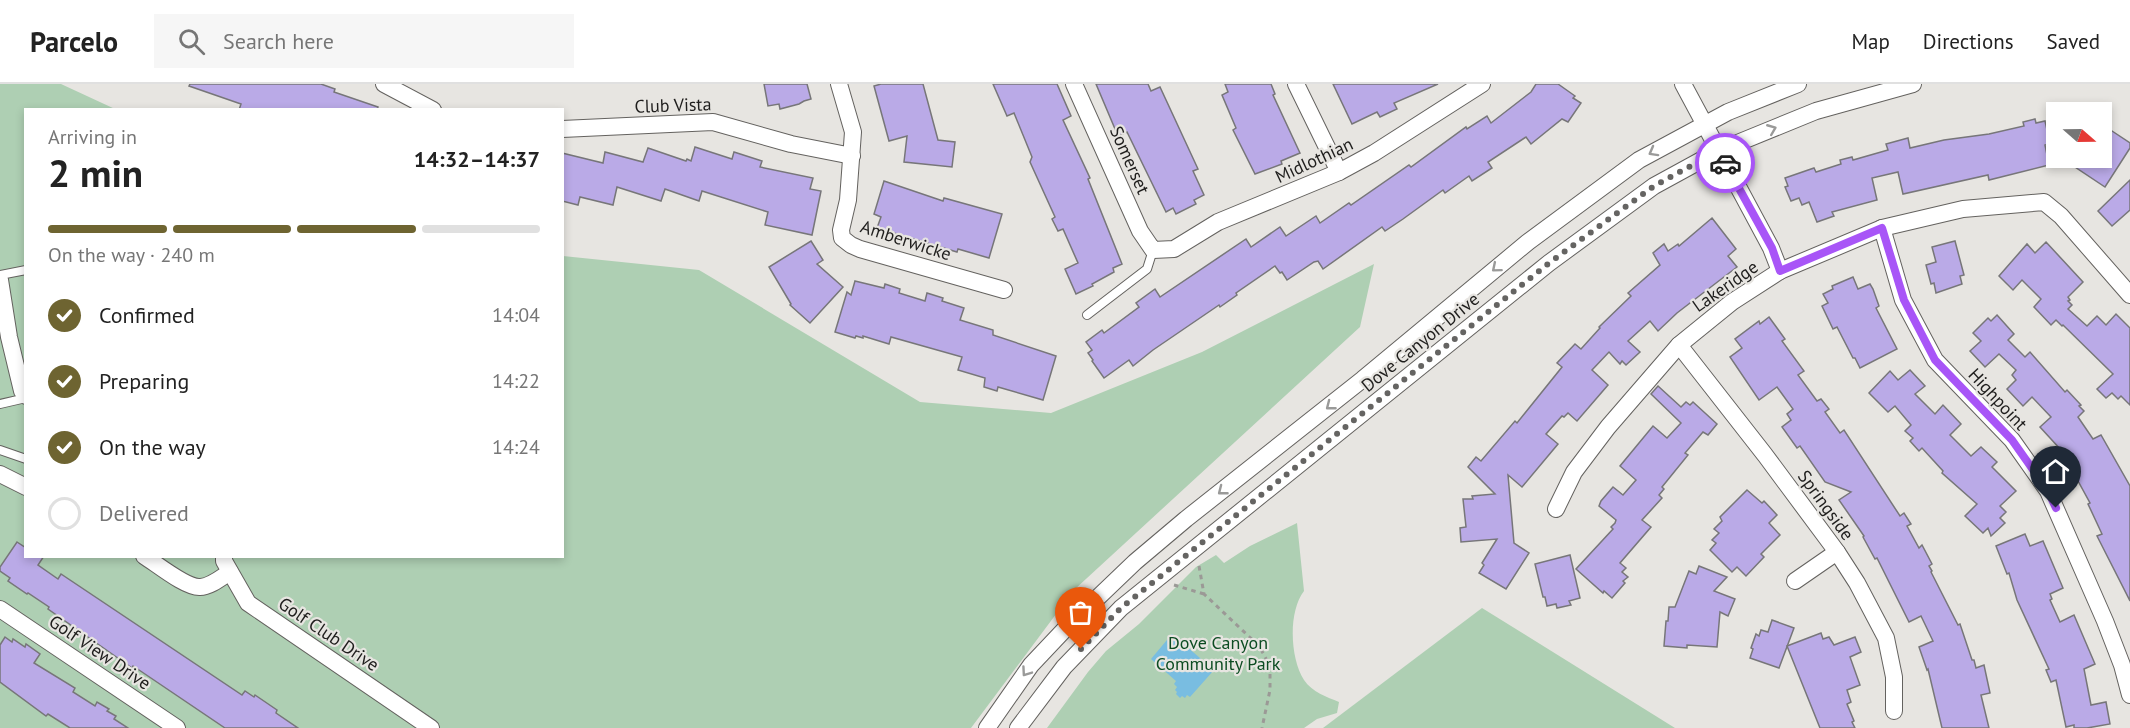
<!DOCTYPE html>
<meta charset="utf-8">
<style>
body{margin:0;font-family:"PT Sans",sans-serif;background:#f6f6f6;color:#222;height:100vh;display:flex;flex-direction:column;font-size:22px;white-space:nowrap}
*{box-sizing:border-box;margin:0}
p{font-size:20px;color:#767676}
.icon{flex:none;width:33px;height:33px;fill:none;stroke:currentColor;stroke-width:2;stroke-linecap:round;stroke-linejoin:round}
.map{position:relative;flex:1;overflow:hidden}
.details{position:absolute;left:24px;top:24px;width:540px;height:450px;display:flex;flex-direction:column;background:#fff;border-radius:0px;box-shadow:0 3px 9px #0003}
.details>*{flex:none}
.needle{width:39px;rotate:110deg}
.fabs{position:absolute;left:2046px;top:18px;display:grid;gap:12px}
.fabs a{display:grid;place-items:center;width:66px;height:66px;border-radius:0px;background:#fff;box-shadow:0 3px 9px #0003;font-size:30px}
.pin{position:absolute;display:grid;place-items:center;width:51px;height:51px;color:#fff;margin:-62px -26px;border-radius:50% 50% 50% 0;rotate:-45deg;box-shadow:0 0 6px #0007}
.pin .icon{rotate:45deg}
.courier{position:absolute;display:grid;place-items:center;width:60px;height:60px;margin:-30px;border:4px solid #a855f7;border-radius:50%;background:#fff;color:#222;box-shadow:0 2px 8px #0007}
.summary em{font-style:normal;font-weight:800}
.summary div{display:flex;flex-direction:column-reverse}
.summary{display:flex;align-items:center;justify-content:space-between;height:102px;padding:0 24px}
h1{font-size:39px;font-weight:800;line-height:45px}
.bar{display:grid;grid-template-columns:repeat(4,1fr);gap:9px 6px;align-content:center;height:72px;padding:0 24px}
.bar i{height:8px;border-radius:4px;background:#e0e0e0}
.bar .selected{background:#6e6431}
.bar p{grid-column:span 4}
ol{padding:0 24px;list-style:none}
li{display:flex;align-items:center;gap:18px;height:66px}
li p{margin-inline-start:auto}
li .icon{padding:6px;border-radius:50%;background:#6e6431;color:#fff;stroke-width:4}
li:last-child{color:#767676}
li i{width:33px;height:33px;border:3px solid #e0e0e0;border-radius:50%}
header{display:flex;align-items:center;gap:36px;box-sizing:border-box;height:84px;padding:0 30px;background:#fff;border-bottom:2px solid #e0e0e0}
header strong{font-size:28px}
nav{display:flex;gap:33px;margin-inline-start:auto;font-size:21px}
.search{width:420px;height:54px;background:#f6f6f6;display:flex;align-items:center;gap:15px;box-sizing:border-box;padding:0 21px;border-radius:0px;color:#767676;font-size:22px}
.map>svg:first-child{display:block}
.green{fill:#aecfb3}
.water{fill:#79bde1}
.building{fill:#baaae7;stroke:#777679;stroke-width:1.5}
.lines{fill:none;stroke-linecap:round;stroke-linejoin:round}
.service-casing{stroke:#64625f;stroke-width:10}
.minor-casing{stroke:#64625f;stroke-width:18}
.path{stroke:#9b9996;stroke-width:3;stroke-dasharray:4.5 4.5;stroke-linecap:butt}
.service{stroke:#fff;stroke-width:8}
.minor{stroke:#fff;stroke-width:16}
.oneway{stroke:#9a9a99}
.done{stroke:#656462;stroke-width:6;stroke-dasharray:0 10.8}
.route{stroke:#a855f7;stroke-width:8}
.labels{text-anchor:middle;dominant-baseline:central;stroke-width:4.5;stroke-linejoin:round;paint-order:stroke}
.street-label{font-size:18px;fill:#1f1e1d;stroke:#e7e5e1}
.park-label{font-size:18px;fill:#0c4c22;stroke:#e7e5e1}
</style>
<header>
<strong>Parcelo</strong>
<div class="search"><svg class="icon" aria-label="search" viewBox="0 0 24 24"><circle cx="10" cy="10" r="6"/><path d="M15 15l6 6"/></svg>Search here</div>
<nav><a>Map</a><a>Directions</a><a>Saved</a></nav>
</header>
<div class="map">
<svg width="2130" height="644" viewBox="0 0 2130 644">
<rect width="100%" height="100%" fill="#e7e5e1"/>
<g class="green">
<polygon points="0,0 61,0 115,25 26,26 26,472 562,472 563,172 699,186 920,318 1051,329 1202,268 1374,180 1360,243 1074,506 971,644 0,644"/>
<path d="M 1297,439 L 1304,507 C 1288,528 1290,574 1304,596 C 1312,608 1327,613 1339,618 L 1337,629 L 1317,635 L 1304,644 L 1047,644 L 1088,588 L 1106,567 L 1139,540 L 1196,483 L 1216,471 L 1224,479 L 1250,462 Z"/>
<polygon points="1482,524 1675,644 1323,644"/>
</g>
<polygon class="water" points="1172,550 1214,586 1190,613 1187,611 1185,614 1182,612 1180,614 1176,610 1177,608 1175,606 1177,603 1174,600 1176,597 1151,575"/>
<g class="building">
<polygon points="190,0 321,0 335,5 334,8 378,23 377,26 239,26 241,20 189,2"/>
<polygon points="764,0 807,0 811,15 804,17 799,20 780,25 779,20 768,22"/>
<polygon points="881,0 923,0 938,56 955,58 952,83 904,78 907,52 889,57 874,2"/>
<polygon points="993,0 1057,0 1071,32 1063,36 1090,94 1088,95 1122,180 1113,184 1114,188 1092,200 1093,202 1076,210 1065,185 1078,179 1063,145 1058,147 1052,135 1055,133 1030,78 1032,73 1014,29 1007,32"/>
<polygon points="1096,0 1148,0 1151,7 1160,3 1198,85 1193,87 1204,111 1194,116 1196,120 1176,130 1173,124 1166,128 1127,48 1118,52"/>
<polygon points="1225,0 1271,0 1275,10 1273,11 1300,69 1281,77 1282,80 1255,90 1233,46 1236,44 1222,11 1228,8"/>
<polygon points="1333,0 1438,0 1394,19 1397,25 1380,33 1377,28 1352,40"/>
<polygon points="1536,0 1558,0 1575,12 1573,14 1581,19 1568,38 1562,35 1531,60 1526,53 1488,78 1492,84 1472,97 1469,92 1445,109 1443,106 1403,135 1385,147 1382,143 1323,185 1318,177 1314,178 1287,196 1282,188 1280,189 1275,182 1236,209 1237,211 1220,223 1219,221 1153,266 1133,282 1129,276 1104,294 1092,277 1093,276 1088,269 1092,266 1086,258 1102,246 1104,249 1139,223 1136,219 1155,205 1160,213 1246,155 1251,163 1280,143 1286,152 1316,132 1320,139 1349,119 1351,121 1409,81 1411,83 1466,43 1467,45 1487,32 1491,39 1531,8"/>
<polygon points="2035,35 2036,39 2045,37 2047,46 2050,46 2053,59 2045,61 2049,81 1989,96 1988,91 1903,110 1898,88 1872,94 1877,116 1832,128 1834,132 1817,138 1809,118 1802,121 1799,114 1791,117 1785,103 1788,102 1785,94 1814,84 1816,88 1841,80 1840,76 1852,73 1853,76 1888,66 1886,60 1908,54 1910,64 1944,56 1989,50 2024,42 2023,38"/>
<polygon points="2109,45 2130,59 2130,64 2105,103 2075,83 2081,74 2102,74 2102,46 2106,49"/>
<polygon points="695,63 732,75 734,68 762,77 760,83 813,94 810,105 821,107 812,151 765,141 768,128 702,107 699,117 665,105 661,117 617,103 613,121 580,113 578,121 562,117 562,69 603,79 605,68 643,78 648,64 686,77 687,75 691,77"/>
<polygon points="2130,96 2130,126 2112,142 2098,127"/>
<polygon points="884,97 943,117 944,114 1002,130 989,174 958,165 957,168 877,144 881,133 874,130"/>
<polygon points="1712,134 1736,165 1728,172 1737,183 1677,229 1658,247 1650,237 1628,257 1640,268 1626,281 1622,277 1620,280 1609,268 1592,286 1608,301 1577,337 1568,329 1564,333 1562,332 1546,350 1558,360 1522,403 1508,391 1514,459 1529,469 1506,505 1479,489 1484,481 1482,479 1497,455 1461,458 1460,444 1466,443 1463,415 1473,415 1472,412 1495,410 1468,383 1476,373 1481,377 1515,337 1517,339 1562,283 1557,279 1575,260 1581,265 1600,244 1599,243 1631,212 1628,209 1660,181 1653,169 1664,160 1668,167 1678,160 1679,162"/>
<polygon points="811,157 823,176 817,180 843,203 810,239 790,221 791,220 769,183"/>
<polygon points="1955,157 1964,191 1960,192 1962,200 1936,209 1934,199 1931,200 1926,181 1936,178 1932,163"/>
<polygon points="2046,158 2083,198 2068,213 2070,216 2068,217 2072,221 2068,225 2087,242 2097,232 2106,241 2116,230 2130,244 2130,321 2121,312 2118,315 2112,309 2106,314 2097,305 2113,290 2063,241 2062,242 2056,236 2051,241 2034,223 2041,215 2022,196 2013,206 1999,192 2027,160 2035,169"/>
<polygon points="1853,193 1858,205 1870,200 1873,205 1879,222 1876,224 1897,265 1860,284 1855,274 1853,274 1837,243 1833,245 1822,222 1828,219 1823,210 1833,205 1832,202"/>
<polygon points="855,197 884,204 885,200 900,205 899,209 925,217 927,209 943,214 942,217 964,224 960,236 993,246 993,251 1056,272 1043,316 998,303 997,307 984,303 985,294 958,286 962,273 891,253 889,260 863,252 863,254 856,252 855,254 835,248 847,208 851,211"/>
<polygon points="1997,231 2014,250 2008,256 2025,273 2030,268 2065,308 2067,306 2081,321 2079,322 2084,327 2078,333 2093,355 2101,351 2130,402 2130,517 2097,452 2102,450 2088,420 2090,419 2061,366 2040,343 2051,333 2032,313 2023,322 2007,305 2016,296 2012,291 2016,286 1999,270 1985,283 1970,267 1981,257 1973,249 1988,234 1991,237"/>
<polygon points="1769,233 1785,255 1782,257 1804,287 1798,291 1817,317 1821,315 1829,325 1825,328 1840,349 1844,346 1900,432 1904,429 1911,440 1907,442 1919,464 1922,461 1932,480 1929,482 1932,487 1931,488 1958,541 1960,540 1972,576 1974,576 1976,584 1984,581 1990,609 1981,611 1989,644 1942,644 1928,585 1927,586 1919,563 1933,557 1921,532 1909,538 1877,474 1875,475 1863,453 1864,452 1839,416 1851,408 1825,398 1800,362 1797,364 1782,343 1791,336 1787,330 1793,325 1777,303 1759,316 1730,273 1742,264 1735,255 1759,237 1760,240"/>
<polygon points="1910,286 1925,302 1915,310 1935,330 1943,321 1961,340 1950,351 1971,372 1981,363 1997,378 1992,383 2016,407 2000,422 2006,428 2000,434 2005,439 1991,452 1988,444 1983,449 1965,432 1977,420 1942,389 1943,387 1922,364 1919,367 1910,357 1913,354 1905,347 1911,341 1895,322 1888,328 1869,309 1890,287 1898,296"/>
<polygon points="1658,302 1681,323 1686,318 1690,321 1693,318 1717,340 1708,351 1703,348 1685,369 1688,371 1662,403 1664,405 1659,411 1662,414 1642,436 1651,443 1620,479 1626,484 1622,488 1628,493 1623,497 1625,499 1612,514 1604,507 1603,509 1576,485 1613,445 1611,443 1615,439 1616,436 1599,422 1601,417 1613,403 1623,411 1636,396 1620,382 1653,342 1667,354 1681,339 1651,310"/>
<polygon points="1747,406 1762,419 1764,417 1777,431 1769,439 1780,451 1761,470 1764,473 1746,492 1737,483 1732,488 1710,466 1716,459 1712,456 1719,449 1714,445 1722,437 1720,433"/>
<polygon points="2025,450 2030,462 2043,457 2063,504 2050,510 2052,515 2050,516 2060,538 2074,531 2095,580 2084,585 2091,621 2106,618 2110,640 2087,644 2074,644 2074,641 2066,643 2056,596 2051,598 2046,586 2049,585 2017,516 2009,489 2007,490 1996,462"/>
<polygon points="17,458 26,464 26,472 44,472 38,481 58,495 61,490 242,611 245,607 254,613 255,611 277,626 276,629 298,644 225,644 142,588 133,582 132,584 48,525 49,523 28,509 27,510 8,497 10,494 0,487 0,483"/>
<polygon points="1570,471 1580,514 1569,517 1571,521 1557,524 1556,520 1547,522 1545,513 1543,513 1535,480"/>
<polygon points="1699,482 1727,493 1714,507 1735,515 1728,532 1720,528 1717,563 1687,561 1687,564 1664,562 1666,537 1668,537 1669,523 1675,523 1689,487 1696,490"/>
<polygon points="1772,536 1794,544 1779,584 1750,574 1753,565 1751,564 1756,550 1759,552 1761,546 1768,548"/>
<polygon points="1821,549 1823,555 1829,553 1834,561 1855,553 1861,568 1850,573 1860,601 1847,606 1851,618 1847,620 1854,637 1852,638 1855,644 1820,644 1787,562"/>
<polygon points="5,553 12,558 13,555 25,563 26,560 40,570 34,579 75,604 73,608 95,622 97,618 109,625 107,627 116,632 114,635 128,644 70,644 48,630 46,632 0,598 0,561"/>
</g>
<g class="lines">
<g class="service-casing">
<g id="service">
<polyline points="0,191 26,186"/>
<polyline points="1087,231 1147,185 1153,166"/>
<polyline points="0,320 26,314"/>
<polyline points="0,366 26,375"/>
</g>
</g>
<g class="minor-casing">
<g id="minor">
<polyline points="384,0 433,26"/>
<polyline points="839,0 853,48 848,116 841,146 842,154 851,161 860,165 1004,206"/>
<polyline points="1074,0 1140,147 1153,166 1174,165 1218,138 1339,88 1374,69 1482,0"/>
<polyline points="1296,0 1339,88"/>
<polyline points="1683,0 1771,164 1780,187"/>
<polyline points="562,45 713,38 791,60 852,72"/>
<polyline points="1882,144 1903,216 1935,276 2012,356 2048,407 2105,537 2122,581 2130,611"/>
<polyline points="0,196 9,253 22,307 26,312"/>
<polyline points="1679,261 1765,371 1837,468 1857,499 1886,554 1894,593 1894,627"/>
<polyline points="0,390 26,403"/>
<polyline points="1556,425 1574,388 1608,343 1679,261 1732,218 1780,187 1882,144 1963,125 2044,118 2061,132 2130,211"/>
<path d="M 144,472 C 157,480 186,504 200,503 C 210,503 222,493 230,488"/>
<polyline points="224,472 224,477 248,519 431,644"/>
<polyline points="1795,497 1837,468"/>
<polyline points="0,525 177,644"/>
<polyline points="987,644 1031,581 1065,545 1135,478 1186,435 1363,295 1528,158 1639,76 1728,28 1798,0"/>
<polyline points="1018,644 1064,583 1121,524 1549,179 1654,102 1718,67 1816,27 1913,0"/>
</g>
</g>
<g class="path">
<polyline points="1199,482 1204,510 1259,562 1270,582 1270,606 1262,644"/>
<polyline points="1174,501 1204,510"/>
</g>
<use href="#service" class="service"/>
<use href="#minor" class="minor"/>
</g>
<defs><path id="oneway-chevron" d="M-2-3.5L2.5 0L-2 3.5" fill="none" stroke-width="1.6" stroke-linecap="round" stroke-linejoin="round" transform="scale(1.5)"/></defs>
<g class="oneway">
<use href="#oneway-chevron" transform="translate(1772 45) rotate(-22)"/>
<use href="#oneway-chevron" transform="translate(1653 68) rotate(151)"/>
<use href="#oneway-chevron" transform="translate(1496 184) rotate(140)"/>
<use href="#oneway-chevron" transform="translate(1330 322) rotate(142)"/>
<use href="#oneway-chevron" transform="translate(1222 407) rotate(142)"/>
<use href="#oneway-chevron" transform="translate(1026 588) rotate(125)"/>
</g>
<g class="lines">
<polyline class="done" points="1081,565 1121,524 1549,179 1654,102 1718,67 1725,79"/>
<polyline class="route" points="1725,79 1772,164 1780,187 1882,144 1904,216 1935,276 2012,356 2048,407 2056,424"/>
</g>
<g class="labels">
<g class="street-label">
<text transform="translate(673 21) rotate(-2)">Club Vista</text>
<text transform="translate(1130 76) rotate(66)">Somerset</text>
<text transform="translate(1314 76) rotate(-25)">Midlothian</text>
<text transform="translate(906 156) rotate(18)">Amberwicke</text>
<text transform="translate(1725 202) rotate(-35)">Lakeridge</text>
<text transform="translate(1420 258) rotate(-39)">Dove Canyon Drive</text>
<text transform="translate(1998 315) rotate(47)">Highpoint</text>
<text transform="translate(1826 421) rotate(54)">Springside</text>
<text transform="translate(329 550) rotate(34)">Golf Club Drive</text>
<text transform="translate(100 568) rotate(34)">Golf View Drive</text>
</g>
<g class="park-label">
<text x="1218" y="558">Dove Canyon<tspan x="1218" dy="21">Community Park</tspan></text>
</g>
</g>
</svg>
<div class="fabs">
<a><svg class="needle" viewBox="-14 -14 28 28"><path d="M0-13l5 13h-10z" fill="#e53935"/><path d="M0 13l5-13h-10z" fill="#767676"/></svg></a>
</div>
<div class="pin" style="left:1081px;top:565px;background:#ea580c"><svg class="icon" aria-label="bag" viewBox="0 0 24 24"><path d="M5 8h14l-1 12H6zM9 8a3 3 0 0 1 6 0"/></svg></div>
<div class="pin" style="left:2056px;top:424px;background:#1f2937"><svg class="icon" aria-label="home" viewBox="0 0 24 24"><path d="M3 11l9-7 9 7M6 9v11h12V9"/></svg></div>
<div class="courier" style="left:1725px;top:79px"><svg class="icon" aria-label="car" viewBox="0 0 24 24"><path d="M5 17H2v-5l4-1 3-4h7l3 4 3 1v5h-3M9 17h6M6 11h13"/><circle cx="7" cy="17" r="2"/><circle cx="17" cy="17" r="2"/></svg></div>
<section class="details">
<div class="summary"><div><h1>2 min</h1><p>Arriving in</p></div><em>14:32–14:37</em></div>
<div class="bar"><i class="selected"></i><i class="selected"></i><i class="selected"></i><i></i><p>On the way · 240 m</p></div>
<ol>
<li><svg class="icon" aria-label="check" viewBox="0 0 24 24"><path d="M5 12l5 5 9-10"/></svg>Confirmed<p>14:04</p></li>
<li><svg class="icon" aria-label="check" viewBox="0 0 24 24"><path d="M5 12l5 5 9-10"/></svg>Preparing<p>14:22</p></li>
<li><svg class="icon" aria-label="check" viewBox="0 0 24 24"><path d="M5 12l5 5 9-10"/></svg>On the way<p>14:24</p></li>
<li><i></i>Delivered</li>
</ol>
</section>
</div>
